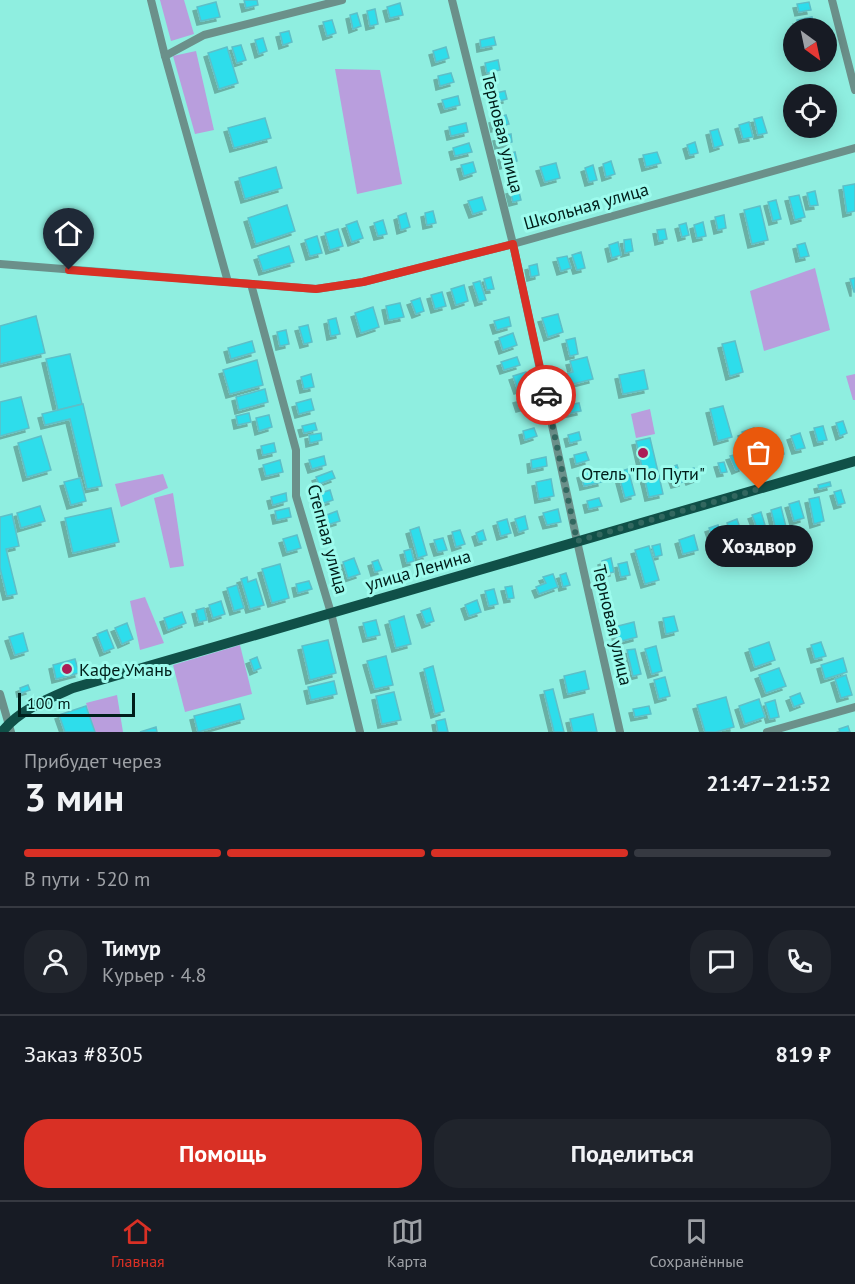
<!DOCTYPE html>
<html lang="ru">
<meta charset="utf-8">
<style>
body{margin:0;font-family:"PT Sans",sans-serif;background:#20242c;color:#f1f3f6;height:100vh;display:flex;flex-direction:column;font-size:22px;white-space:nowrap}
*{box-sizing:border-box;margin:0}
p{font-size:20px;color:#9ea1a6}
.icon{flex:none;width:33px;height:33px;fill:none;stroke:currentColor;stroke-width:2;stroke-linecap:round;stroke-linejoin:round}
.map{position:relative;height:732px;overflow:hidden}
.sheet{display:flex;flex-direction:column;background:#171b24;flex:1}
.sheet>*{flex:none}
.needle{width:39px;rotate:147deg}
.controls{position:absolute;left:783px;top:18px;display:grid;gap:12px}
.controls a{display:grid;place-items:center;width:54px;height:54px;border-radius:50%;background:#171b24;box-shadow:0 3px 15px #0003;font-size:30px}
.scale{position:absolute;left:18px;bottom:15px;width:117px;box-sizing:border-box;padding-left:6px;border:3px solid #001e1a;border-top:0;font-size:16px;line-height:21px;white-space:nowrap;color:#001e1a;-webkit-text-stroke:4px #9dfbed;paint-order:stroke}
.pin{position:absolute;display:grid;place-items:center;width:51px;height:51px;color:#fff;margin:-62px -26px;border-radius:50% 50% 50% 0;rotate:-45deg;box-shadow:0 0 6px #0007}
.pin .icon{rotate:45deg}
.courier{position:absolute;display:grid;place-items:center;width:60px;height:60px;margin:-30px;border:4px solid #d93025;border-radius:50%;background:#fff;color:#222;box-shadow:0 2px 8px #0007}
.bubble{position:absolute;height:42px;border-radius:21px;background:#171b24;box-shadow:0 3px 15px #0003;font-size:20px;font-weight:700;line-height:42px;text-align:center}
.summary em{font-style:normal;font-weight:700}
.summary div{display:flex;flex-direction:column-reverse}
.summary{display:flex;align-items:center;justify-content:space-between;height:102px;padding:0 24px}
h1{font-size:39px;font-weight:700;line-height:45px}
.bar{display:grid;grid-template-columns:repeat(4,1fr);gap:9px 6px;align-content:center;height:72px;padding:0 24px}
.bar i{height:8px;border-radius:4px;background:#363941}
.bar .active{background:#d93025}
.bar p{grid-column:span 4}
.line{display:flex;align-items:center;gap:15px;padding:0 24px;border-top:2px solid #363941}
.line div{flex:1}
.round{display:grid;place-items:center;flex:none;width:63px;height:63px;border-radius:24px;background:#20242c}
.button{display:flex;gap:12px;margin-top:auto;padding:12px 24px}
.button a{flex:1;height:69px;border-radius:24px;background:#d93025;color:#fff;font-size:24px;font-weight:700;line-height:69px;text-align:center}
.button a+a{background:#20242c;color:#f1f3f6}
.dock{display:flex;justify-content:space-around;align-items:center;height:84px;border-top:2px solid #363941;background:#171b24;font-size:16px;color:#9ea1a6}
.dock a{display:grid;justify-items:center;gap:3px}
.dock .active{color:#d93025}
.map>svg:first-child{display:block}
.green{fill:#b99edd}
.building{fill:#2eddeb;stroke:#5dbfc8;stroke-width:1.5;filter:url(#shadow)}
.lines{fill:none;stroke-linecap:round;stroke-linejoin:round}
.minor{stroke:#6b908a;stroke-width:8}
.major{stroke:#105048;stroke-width:10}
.done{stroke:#32675f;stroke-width:6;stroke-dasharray:0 10.8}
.route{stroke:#d93025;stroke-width:8}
.poi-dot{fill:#ac1d57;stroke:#9dfbed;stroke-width:2}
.labels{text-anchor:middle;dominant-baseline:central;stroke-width:6;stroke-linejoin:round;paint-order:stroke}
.street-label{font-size:18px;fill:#001e1a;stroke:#9dfbed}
.poi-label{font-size:18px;fill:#001e1a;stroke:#9dfbed}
</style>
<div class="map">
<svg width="855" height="732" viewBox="0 0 855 732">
<defs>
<filter id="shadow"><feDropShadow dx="-4" dy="4" stdDeviation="0" flood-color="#0004"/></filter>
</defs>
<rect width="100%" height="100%" fill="#8feee0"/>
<g class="green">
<polygon points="160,0 184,0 194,34 171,41"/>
<polygon points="196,51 214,130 195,134 173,56"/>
<polygon points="335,69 380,70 402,184 357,194"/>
<polygon points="815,268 830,330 764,351 750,291"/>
<polygon points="855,374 855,400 853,400 846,376"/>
<polygon points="650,409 655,434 636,438 631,414"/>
<polygon points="163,474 168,488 121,507 115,484"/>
<polygon points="173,493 184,566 170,568 154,498"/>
<polygon points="145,597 164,643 140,650 130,601"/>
<polygon points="240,645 252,694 185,712 173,665"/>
<polygon points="117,695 123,732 95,732 86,703"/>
</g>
<g class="building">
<polygon points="244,0 257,0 258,5 246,8"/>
<polygon points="216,2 220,17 201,21 197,7"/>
<polygon points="809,2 811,10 799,12 797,4"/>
<polygon points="400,3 403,15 390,18 387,7"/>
<polygon points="375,9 378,24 370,26 367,11"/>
<polygon points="357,13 361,26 353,29 350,15"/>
<polygon points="812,17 814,25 799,28 797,20"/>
<polygon points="332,20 336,33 327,36 323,22"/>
<polygon points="289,31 292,42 283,45 280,33"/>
<polygon points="494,37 496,45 481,48 480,40"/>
<polygon points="263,38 267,51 259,54 255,40"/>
<polygon points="241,45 246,60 237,63 232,47"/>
<polygon points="227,47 238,83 219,89 208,53"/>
<polygon points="446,47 449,58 436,62 433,51"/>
<polygon points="498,60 500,70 487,73 485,63"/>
<polygon points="808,62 821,62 822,64 810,67"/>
<polygon points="451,73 454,82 440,86 438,76"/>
<polygon points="505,91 507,99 493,103 491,94"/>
<polygon points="458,96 460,105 445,109 442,100"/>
<polygon points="830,106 832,114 826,115 826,107"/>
<polygon points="506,115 509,124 495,128 493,119"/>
<polygon points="762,117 767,133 758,135 754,119"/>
<polygon points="265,118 271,138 234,148 228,128"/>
<polygon points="749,122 753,137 743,139 739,125"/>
<polygon points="466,123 468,132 451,136 449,127"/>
<polygon points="718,129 723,145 714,148 710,131"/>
<polygon points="511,134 512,142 499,145 497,137"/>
<polygon points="695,142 698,153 690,155 687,145"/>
<polygon points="469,143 472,152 455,156 453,148"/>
<polygon points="515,152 517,161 504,165 502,156"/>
<polygon points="657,152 661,163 646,167 643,155"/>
<polygon points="611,161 615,174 606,177 603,164"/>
<polygon points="473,162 476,172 464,176 461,165"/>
<polygon points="556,163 560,178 545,182 540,167"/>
<polygon points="593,165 597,180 589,182 585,168"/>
<polygon points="276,167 282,188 245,199 239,178"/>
<polygon points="855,184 855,211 847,213 843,186"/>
<polygon points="518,188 521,200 513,202 510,190"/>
<polygon points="815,191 818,205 810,206 807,193"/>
<polygon points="799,195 805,217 795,220 789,197"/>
<polygon points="482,197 486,210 473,214 468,201"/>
<polygon points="776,200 781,219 773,221 768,202"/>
<polygon points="287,205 295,231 256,244 248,218"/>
<polygon points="760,206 768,240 752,244 744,210"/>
<polygon points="433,211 436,223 427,225 425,213"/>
<polygon points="406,213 410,227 401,230 398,216"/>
<polygon points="724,215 726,228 718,230 715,217"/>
<polygon points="383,220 387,234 378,236 374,223"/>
<polygon points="357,221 363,238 352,242 346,225"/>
<polygon points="703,222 706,236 697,238 694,225"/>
<polygon points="686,223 689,235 682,237 679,225"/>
<polygon points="338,229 343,246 330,250 325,233"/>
<polygon points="665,229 667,239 659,241 657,230"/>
<polygon points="317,236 322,253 310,256 305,240"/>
<polygon points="631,239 633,251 625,253 624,240"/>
<polygon points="618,242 621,255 612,258 609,245"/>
<polygon points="805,243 809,256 800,258 797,245"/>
<polygon points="289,246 294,262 263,271 258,256"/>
<polygon points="581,252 585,268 577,270 572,255"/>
<polygon points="567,256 571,268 561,271 557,258"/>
<polygon points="537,264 539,275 531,277 529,266"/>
<polygon points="491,277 494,289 487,290 484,279"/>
<polygon points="855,278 855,292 854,292 850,279"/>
<polygon points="480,281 486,300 479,302 473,283"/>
<polygon points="464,285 468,301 456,305 451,289"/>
<polygon points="442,292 446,306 435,309 431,295"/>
<polygon points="420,298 424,311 416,314 411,301"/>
<polygon points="400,303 404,317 389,320 386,306"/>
<polygon points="373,307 379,327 361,333 355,313"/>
<polygon points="558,314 563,332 548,337 542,318"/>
<polygon points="36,316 45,353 0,364 0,326"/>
<polygon points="509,317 511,326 497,330 494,321"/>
<polygon points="336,318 340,334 331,336 328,320"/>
<polygon points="308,325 312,342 304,344 299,327"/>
<polygon points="286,330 289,344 280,346 277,332"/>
<polygon points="513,333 517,345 503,350 499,338"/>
<polygon points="575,338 578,354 570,356 566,340"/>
<polygon points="252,341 255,352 231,359 228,348"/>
<polygon points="735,341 743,372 730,376 722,344"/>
<polygon points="70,354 82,404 58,410 46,359"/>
<polygon points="517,357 520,365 504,370 501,362"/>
<polygon points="587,357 593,379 569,385 566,374 573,372 570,361"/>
<polygon points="257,360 263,385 230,394 223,370"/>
<polygon points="644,370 648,389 623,394 619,375"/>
<polygon points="526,372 530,386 518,390 513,376"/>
<polygon points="311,374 314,387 304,389 301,377"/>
<polygon points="265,389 268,402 239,410 236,397"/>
<polygon points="531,395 534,404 520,408 517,399"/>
<polygon points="21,397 29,428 0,436 0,402"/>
<polygon points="311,399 314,410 299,414 296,403"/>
<polygon points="579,403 581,411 566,414 564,406"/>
<polygon points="83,404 102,486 87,489 70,419 45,425 42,414"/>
<polygon points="723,406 732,437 718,441 710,409"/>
<polygon points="249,413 251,422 238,425 236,416"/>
<polygon points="269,415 272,427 259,431 256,418"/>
<polygon points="843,421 847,433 840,436 836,423"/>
<polygon points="315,423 317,430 304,433 302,426"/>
<polygon points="823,426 827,440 818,442 814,428"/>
<polygon points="534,428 537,436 525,440 523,431"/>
<polygon points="754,428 764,463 752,466 742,432"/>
<polygon points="579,432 581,440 570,443 568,435"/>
<polygon points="321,433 322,440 310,443 309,435"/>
<polygon points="800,433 805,448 796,450 791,436"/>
<polygon points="41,436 51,470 27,477 18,443"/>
<polygon points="650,438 659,476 645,480 636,441"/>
<polygon points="274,443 276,452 263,455 261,446"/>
<polygon points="781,443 784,454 775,457 772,446"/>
<polygon points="586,452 589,460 576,464 574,455"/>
<polygon points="738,454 743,467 736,470 730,456"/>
<polygon points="324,456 326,465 312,469 309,460"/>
<polygon points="546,457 547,466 532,469 531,460"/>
<polygon points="280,460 283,472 266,476 263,465"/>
<polygon points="724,462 727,472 721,473 718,463"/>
<polygon points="677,465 683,482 675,484 669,468"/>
<polygon points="694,468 698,478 690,481 686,471"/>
<polygon points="599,469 602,482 584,486 581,474"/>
<polygon points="628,469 635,495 625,498 618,472"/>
<polygon points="332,471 335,478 319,484 316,477"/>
<polygon points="659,476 663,494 649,497 645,480"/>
<polygon points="80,478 86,501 71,505 64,482"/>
<polygon points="551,479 554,496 539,499 536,482"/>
<polygon points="830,482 831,486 819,489 818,485"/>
<polygon points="330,490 333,500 321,504 318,494"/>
<polygon points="841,490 845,503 838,505 834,492"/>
<polygon points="286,493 287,501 273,505 271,497"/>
<polygon points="819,497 824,521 814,524 809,499"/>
<polygon points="599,498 602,506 589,509 587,501"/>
<polygon points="799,501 804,518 794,521 789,504"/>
<polygon points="40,506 45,521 21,528 17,513"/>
<polygon points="781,507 789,539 779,542 771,510"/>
<polygon points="111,508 119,542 73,553 65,518"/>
<polygon points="289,508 291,517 277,520 275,511"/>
<polygon points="558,509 561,522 547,525 543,513"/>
<polygon points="337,511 340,521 327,525 324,516"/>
<polygon points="761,512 765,525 757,528 752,515"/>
<polygon points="12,514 19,546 6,549 17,594 7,596 0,568 0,517"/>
<polygon points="525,516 528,529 519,532 515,519"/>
<polygon points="507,519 511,533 501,536 497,522"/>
<polygon points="737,519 742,534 732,537 727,523"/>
<polygon points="718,525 722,537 713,540 709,528"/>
<polygon points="419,527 427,555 418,558 410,530"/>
<polygon points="460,530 465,544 456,547 452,532"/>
<polygon points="483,530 486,540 479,542 476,533"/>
<polygon points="297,535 301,548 287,552 283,539"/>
<polygon points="694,535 698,550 683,554 679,540"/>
<polygon points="443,538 447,550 438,552 434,540"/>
<polygon points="660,544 662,555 655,557 652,546"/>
<polygon points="649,546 659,580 645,584 635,550"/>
<polygon points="411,549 414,561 407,563 404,551"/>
<polygon points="354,558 360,574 348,578 343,562"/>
<polygon points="611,558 614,572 605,574 602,561"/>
<polygon points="378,560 382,570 375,572 372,562"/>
<polygon points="627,562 630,575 621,577 618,564"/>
<polygon points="280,564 289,598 272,603 262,569"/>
<polygon points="566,573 570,585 563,587 560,575"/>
<polygon points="553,574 558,587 539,594 536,587 546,583 543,577"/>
<polygon points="247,577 248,582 256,579 264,605 250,609 241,579"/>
<polygon points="309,581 312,589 298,593 296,584"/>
<polygon points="237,585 244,608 234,611 227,588"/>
<polygon points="512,586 514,598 508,599 505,587"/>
<polygon points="494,589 498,604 489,606 485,591"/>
<polygon points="477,600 481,612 469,616 465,605"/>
<polygon points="221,601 225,614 213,618 209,605"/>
<polygon points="204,608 207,620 199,622 196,610"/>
<polygon points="430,608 434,621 426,624 421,611"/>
<polygon points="182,612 186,623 168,630 164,618"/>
<polygon points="404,616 411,644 396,648 389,621"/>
<polygon points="674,616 678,631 666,634 663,618"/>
<polygon points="376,620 380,635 367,638 363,623"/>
<polygon points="634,622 637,637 618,642 614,627"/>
<polygon points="127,623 133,639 122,644 115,628"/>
<polygon points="107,630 114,648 104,652 97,634"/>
<polygon points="23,633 28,651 15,655 9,637"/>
<polygon points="328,640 336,673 310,680 302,646"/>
<polygon points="769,642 775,660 755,667 749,649"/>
<polygon points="821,642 826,656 815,659 811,645"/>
<polygon points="656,646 662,671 652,674 645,649"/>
<polygon points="635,649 641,674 633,676 627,650"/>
<polygon points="386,656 393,685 375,689 367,661"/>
<polygon points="257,657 261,668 254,671 250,660"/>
<polygon points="843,658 847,672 825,679 821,665"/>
<polygon points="75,659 79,673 56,679 53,665"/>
<polygon points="433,666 444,711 435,714 424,669"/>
<polygon points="779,668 786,686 766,693 759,675"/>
<polygon points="585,671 589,689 568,694 564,676"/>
<polygon points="846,675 852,695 841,698 835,679"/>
<polygon points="665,677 670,696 659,699 654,680"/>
<polygon points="334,681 337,694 311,700 308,687"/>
<polygon points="28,685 30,690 21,693 20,688"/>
<polygon points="553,689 564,732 554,732 544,691"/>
<polygon points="394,692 401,720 382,724 376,696"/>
<polygon points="800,693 804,703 794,707 790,697"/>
<polygon points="726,697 734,727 716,732 705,732 697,705"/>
<polygon points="759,699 765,717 745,724 739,706"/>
<polygon points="775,700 779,717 770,719 765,703"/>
<polygon points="240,704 244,719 198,732 194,716"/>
<polygon points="86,706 95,732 65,732 59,715"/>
<polygon points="649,706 651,714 635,717 633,709"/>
<polygon points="593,714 597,732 573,732 570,719"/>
<polygon points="445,719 448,732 438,732 436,721"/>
<polygon points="848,726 850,732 840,732 839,729"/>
<polygon points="156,727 157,732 140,732"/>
</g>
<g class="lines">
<g class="minor">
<polyline points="151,0 165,56 228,282"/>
<polyline points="452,0 513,244 577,541 620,732"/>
<polyline points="832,0 855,90"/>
<polyline points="165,56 204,35 342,0"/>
<polyline points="0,264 316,289 363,282 513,244 855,148"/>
<polyline points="251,284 296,450 296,496 331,613 360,732"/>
<polyline points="0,694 11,732"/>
<polyline points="767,732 855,707"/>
</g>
<path class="major" d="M 2,732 C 19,710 48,699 73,688 L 855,461"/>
</g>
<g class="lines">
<polyline class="done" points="546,395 577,541 759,489"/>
<polyline class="route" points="69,270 316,289 363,282 513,244 546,395"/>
</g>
<g class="poi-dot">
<circle cx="643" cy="453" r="6"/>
<circle cx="67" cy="669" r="6"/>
</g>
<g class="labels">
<g class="street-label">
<text transform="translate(503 133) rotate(76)">Терновая улица</text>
<text transform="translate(586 206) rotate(-16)">Школьная улица</text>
<text transform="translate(328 539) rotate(75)">Степная улица</text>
<text transform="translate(418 570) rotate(-16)">улица Ленина</text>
<text transform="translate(613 625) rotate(77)">Терновая улица</text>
</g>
<g class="poi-label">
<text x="643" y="473">Отель "По Пути"</text>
<text x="79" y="669" text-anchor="start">Кафе Умань</text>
</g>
</g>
</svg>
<div class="controls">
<a><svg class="needle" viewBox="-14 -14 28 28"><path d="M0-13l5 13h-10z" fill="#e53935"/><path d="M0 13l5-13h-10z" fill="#9ea1a6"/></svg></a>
<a><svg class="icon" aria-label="locate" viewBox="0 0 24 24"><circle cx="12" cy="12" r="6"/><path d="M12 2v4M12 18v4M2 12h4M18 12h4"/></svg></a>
</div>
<div class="scale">100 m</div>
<div class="pin" style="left:759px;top:489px;background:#ea580c"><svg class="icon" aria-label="bag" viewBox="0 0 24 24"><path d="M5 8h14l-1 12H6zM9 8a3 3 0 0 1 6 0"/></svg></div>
<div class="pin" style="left:69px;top:270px;background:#1f2937"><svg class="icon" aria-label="home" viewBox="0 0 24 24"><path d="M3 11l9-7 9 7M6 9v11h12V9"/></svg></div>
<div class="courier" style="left:546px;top:395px"><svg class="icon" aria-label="car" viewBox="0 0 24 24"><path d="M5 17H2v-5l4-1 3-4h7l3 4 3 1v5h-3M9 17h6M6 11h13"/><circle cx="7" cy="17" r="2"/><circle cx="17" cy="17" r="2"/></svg></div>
<div class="bubble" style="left:705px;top:525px;width:108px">Хоздвор</div>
</div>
<section class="sheet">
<div class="summary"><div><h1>3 мин</h1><p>Прибудет через</p></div><em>21:47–21:52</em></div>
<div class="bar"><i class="active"></i><i class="active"></i><i class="active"></i><i></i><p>В пути · 520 m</p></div>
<div class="line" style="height:108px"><a class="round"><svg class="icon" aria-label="person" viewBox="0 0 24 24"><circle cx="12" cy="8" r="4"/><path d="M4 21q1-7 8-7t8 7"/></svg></a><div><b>Тимур</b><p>Курьер · 4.8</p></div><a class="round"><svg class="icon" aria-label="chat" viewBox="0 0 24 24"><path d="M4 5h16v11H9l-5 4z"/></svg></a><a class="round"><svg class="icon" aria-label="phone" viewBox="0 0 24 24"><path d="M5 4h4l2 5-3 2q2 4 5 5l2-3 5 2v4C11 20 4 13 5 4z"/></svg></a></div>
<div class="line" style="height:78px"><div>Заказ #8305</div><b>819 ₽</b></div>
<div class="button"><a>Помощь</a><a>Поделиться</a></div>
</section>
<nav class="dock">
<a class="active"><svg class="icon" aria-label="home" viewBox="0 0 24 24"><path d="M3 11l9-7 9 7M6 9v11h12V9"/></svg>Главная</a>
<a><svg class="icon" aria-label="map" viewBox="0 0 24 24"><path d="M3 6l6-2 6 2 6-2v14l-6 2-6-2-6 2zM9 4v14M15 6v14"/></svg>Карта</a>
<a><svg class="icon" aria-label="saved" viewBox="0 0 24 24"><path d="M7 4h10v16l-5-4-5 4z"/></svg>Сохранённые</a>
</nav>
